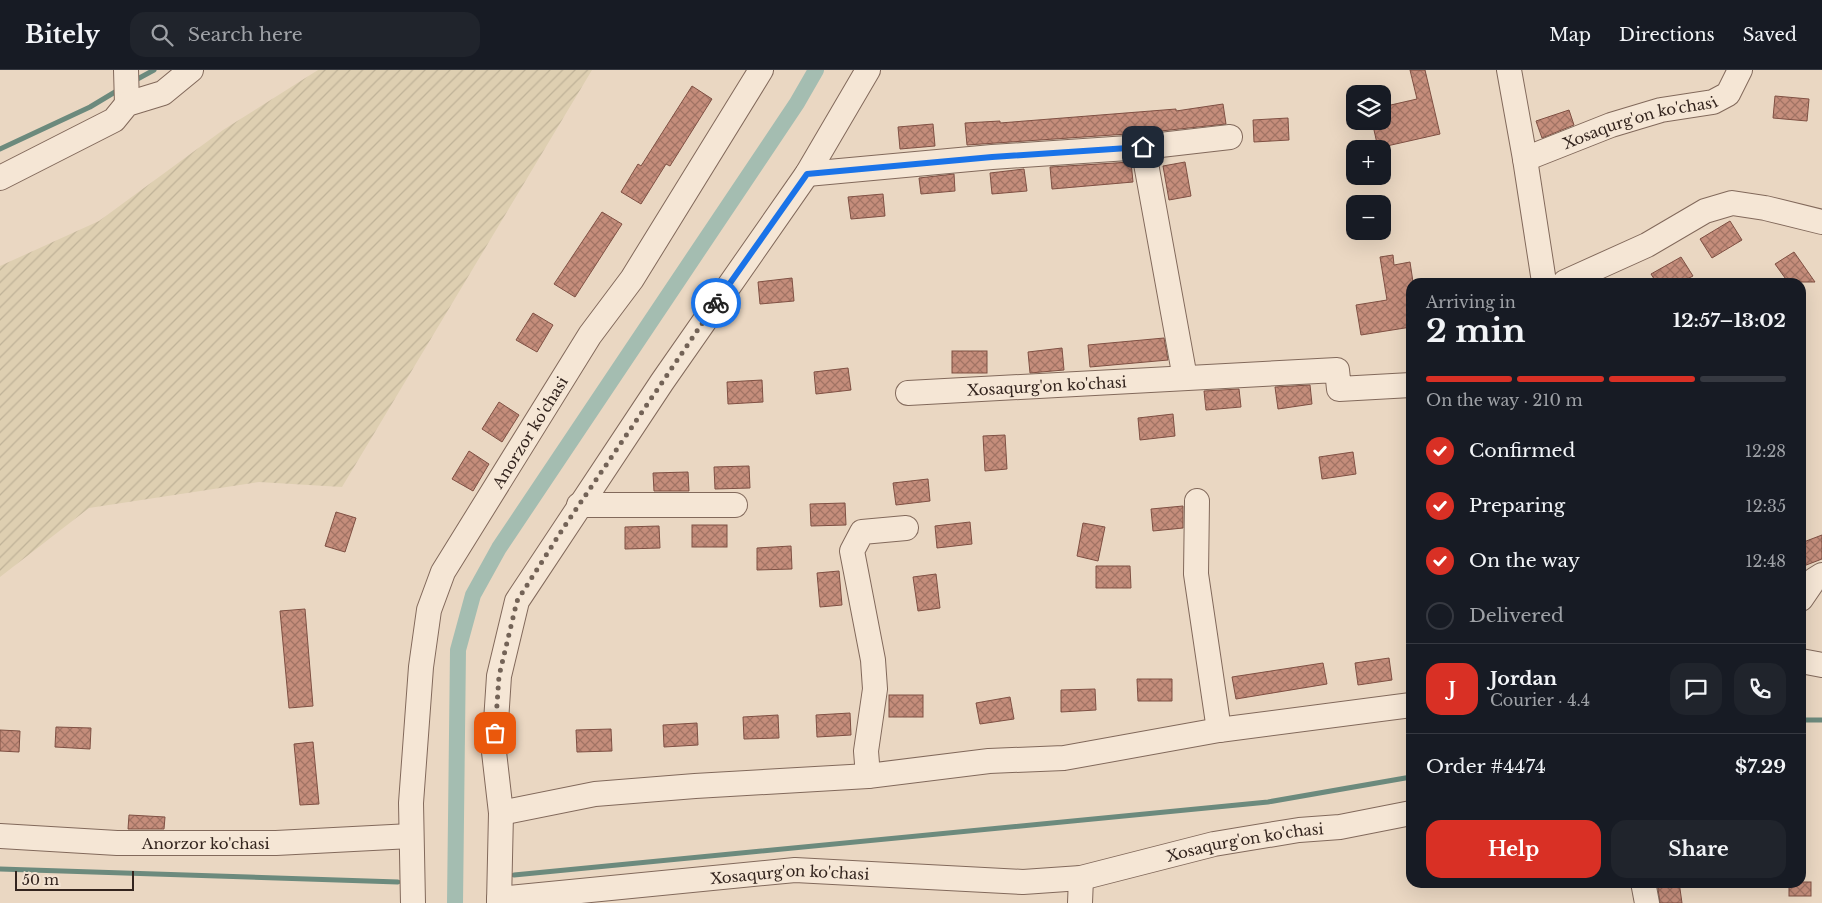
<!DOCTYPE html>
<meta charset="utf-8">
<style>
body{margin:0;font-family:"Libre Baskerville",serif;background:#20242c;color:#f1f3f6;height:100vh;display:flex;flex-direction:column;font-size:19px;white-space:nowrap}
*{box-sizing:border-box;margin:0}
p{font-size:16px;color:#9ea1a6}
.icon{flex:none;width:28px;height:28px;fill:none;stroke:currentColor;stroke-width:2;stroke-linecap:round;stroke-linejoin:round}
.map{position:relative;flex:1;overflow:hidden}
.panel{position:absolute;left:1406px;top:208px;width:400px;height:610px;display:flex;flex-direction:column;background:#171b24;border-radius:15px;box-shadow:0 5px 20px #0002}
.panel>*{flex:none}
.buttons{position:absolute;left:1346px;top:15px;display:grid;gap:10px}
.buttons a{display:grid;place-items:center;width:45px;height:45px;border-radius:10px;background:#171b24;box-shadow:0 5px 20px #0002;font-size:25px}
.scale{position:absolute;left:15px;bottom:12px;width:119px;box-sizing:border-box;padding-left:5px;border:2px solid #33241e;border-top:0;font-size:14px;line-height:18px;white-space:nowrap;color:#33241e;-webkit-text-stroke:4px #f2e2d1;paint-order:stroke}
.pin{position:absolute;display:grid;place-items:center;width:42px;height:42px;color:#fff;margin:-21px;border-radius:10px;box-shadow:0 2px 8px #0006}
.courier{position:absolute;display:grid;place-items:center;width:50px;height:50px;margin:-25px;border:4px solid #1a73e8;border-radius:50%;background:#fff;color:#222;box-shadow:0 1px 6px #0007}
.overview em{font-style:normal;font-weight:800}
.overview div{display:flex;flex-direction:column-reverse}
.overview{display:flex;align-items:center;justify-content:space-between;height:85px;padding:0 20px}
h1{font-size:32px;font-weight:800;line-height:38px}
.bar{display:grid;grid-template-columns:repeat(4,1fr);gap:8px 5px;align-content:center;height:60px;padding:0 20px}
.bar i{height:6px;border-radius:4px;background:#363941}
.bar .on{background:#d93025}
.bar p{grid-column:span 4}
.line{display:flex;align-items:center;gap:12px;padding:0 20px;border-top:1px solid #363941}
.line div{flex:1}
.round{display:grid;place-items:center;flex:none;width:52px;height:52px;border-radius:15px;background:#20242c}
ol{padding:0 20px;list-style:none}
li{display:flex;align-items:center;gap:15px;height:55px}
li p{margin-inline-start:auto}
li .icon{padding:5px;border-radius:50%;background:#d93025;color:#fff;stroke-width:4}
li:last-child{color:#9ea1a6}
li i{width:28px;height:28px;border:2px solid #363941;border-radius:50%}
.primary-button{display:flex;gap:10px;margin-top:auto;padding:10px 20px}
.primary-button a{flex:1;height:58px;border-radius:15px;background:#d93025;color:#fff;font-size:20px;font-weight:800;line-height:58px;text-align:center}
.primary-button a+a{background:#20242c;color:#f1f3f6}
header{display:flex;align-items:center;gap:30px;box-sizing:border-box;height:70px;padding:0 25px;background:#171b24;border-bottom:1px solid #363941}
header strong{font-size:24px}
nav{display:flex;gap:28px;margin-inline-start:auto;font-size:18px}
.search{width:350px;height:45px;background:#20242c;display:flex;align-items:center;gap:12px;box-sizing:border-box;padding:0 18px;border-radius:15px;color:#9ea1a6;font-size:19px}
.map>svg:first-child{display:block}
.farmland{fill:url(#farmland-furrows)}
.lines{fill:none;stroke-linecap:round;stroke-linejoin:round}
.stream{stroke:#6c8a7d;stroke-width:5}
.canal{stroke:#a4bdb1;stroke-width:16}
.building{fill:url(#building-cross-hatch);stroke:#7f5043}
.minor-casing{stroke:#82695b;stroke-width:26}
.minor{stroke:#f5e6d5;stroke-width:24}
.done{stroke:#736357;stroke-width:5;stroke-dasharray:0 9}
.route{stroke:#1a73e8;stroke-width:6}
.labels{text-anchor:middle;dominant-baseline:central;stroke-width:4.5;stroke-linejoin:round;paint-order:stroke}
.street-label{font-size:15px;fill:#33241e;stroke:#f2e2d1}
</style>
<header>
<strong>Bitely</strong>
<div class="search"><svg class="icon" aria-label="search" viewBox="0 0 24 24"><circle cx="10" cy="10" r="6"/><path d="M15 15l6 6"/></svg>Search here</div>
<nav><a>Map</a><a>Directions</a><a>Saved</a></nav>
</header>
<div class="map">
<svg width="1822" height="833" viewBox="0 0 1822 833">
<defs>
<pattern id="farmland-furrows" width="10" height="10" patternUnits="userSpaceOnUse" patternTransform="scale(1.25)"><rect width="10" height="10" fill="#decfb1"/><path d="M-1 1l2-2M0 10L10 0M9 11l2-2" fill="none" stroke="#bfb298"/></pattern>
<pattern id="building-cross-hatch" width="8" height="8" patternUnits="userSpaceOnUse" patternTransform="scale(1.25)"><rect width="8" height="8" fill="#c58d7b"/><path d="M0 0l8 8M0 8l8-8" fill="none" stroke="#a17364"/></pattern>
</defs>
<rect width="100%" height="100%" fill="#ead7c2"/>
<polygon class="farmland" points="318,0 592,0 342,417 259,412 89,438 0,507 0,196 99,151 223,60"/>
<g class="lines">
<g class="stream">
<polyline points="132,12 154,0"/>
<polyline points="0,79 90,37 120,19"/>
<polyline points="1801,650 1822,650"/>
<polyline points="0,799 398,812"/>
<polyline points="514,805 1268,732 1411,707"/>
</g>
<polyline class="canal" points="455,833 458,580 473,525 499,478 797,33 816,0"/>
</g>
<g class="building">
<polygon points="1410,0 1425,0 1440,64 1378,78 1372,51 1382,51 1382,37 1417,29"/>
<polygon points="692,16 712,29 670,96 666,94 641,134 621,122 638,94 641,96"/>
<polygon points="1775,26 1809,29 1807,51 1773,48"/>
<polygon points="1223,34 1226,54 1142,63 967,75 965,53 1000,51 1000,53 1176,39 1176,41"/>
<polygon points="1569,40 1574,55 1542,68 1536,51"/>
<polygon points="1288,48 1289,70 1254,72 1253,50"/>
<polygon points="933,54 935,76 900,79 898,57"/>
<polygon points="1131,92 1133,112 1052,119 1050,97"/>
<polygon points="1185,92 1191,126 1169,130 1163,96"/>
<polygon points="1024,99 1027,121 992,124 990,103"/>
<polygon points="954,104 955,121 921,124 919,108"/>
<polygon points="883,124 885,146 851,149 848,127"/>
<polygon points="602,142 622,154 575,227 554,214"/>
<polygon points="1730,151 1742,170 1712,188 1700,169"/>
<polygon points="1794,182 1815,212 1788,212 1775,194"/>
<polygon points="1393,185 1394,195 1410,192 1413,212 1411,257 1361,265 1356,235 1387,230 1380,187"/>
<polygon points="1681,187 1693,206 1681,212 1656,212 1651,204"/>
<polygon points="792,208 794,231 760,234 758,212"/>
<polygon points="533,243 553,255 537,282 516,270"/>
<polygon points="1164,268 1168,290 1090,297 1088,275"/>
<polygon points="1062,278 1064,300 1030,303 1028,282"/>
<rect x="952" y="281" width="35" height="22"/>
<polygon points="848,298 851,320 816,324 814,302"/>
<polygon points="762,310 763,332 728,334 727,312"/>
<polygon points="1310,315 1312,334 1278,339 1275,317"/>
<polygon points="1239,319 1241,337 1206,340 1204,321"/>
<polygon points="499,332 519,345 502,372 482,359"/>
<polygon points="1173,344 1175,366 1140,370 1138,348"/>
<polygon points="1005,365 1007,399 985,401 983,366"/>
<polygon points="469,381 489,394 473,421 452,409"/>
<polygon points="1353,382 1356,404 1322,409 1319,387"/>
<polygon points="749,396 750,418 715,419 714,397"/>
<polygon points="688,402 689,421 654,421 653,403"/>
<polygon points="928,409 930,431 896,435 893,413"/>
<polygon points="845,433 846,455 811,456 810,434"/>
<polygon points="1183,436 1183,458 1153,461 1151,439"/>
<polygon points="336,442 356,448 345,482 325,476"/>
<polygon points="970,452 972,474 937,478 935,456"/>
<polygon points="1083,453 1105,457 1098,491 1077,486"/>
<rect x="692" y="455" width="35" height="22"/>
<polygon points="659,456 660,478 625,479 625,457"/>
<polygon points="1822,465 1822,489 1801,497 1801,473"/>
<polygon points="791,476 792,499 757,500 757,478"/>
<polygon points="1096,496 1130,496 1131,518 1096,518"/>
<polygon points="839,501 842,535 820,537 817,503"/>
<polygon points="936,504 940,538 918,541 913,507"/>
<polygon points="305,539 313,636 289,638 280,541"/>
<polygon points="1389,588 1392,610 1358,615 1355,593"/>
<polygon points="1323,593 1327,614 1236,629 1232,607"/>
<polygon points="1137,609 1172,609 1172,631 1138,631"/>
<polygon points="1095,619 1096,640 1061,642 1061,620"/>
<rect x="889" y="625" width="34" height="22"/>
<polygon points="1010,627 1014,649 980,654 976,633"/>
<polygon points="850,643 851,665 817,667 816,645"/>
<polygon points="778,645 779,668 744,669 743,647"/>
<polygon points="697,653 698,675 664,677 663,655"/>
<polygon points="56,657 91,658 90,679 55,677"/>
<polygon points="611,659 612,681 577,682 576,660"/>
<polygon points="0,660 20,661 19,682 0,681"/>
<polygon points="313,672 319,734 300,735 294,674"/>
<polygon points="129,745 165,747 164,759 128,759"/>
<polygon points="1657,812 1679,812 1682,833 1660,833"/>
<rect x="1789" y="812" width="22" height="14"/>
</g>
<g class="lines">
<g class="minor-casing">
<g id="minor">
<polyline points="126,0 127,34"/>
<polyline points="1509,0 1525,89 1544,212"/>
<path id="s1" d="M 1525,89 L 1611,55 L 1661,40 L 1713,32 L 1728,24 L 1740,0"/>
<polyline points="807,104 992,87 1143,77"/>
<polyline points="0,108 114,50 127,34 163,23 191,0"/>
<polyline points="1565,212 1647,175 1705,141 1732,133 1765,138 1822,152"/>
<polyline points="1185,308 1143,77 1230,67"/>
<path id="s2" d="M 908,323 L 1337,300 L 1339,319 L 1411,315"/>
<polyline points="1197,431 1196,504 1219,660"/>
<polyline points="579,435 735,435"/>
<polyline points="1801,529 1814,510 1822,505"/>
<polyline points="1801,591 1822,595"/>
<polyline points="868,706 866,681 875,619 873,590 852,481 862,462 906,458"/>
<polyline points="501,743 595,724 695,716 868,706 989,691 1064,688 1219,660 1411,635"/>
<path id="s3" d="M 0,766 L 117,773 L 276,773 L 411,766"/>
<polyline points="1643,812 1647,833"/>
<path id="s4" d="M 499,829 L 795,800 L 1023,812 L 1081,808 L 1214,774 L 1299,760 L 1340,757 L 1411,743"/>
<path id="s5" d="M 413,833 L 411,733 L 421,597 L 429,540 L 443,502 L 590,265 L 632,209 L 761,0"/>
<polyline points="499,833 501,743 494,682 499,606 517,531 662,312 807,104 868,0"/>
<polyline points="1080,833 1081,808"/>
</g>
</g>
<use href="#minor" class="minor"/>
</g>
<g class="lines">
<polyline class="done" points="495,663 499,606 517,531 564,457 716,233"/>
<polyline class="route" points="716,233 807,104 992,87 1143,77"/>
</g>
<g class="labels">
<g class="street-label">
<text stroke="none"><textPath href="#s1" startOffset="121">Xosaqurg'on ko'chasi</textPath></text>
<text stroke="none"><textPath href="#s2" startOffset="139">Xosaqurg'on ko'chasi</textPath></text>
<text stroke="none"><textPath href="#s5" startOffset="499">Anorzor ko'chasi</textPath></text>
<text stroke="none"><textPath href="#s3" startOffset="206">Anorzor ko'chasi</textPath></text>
<text stroke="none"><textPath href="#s4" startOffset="752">Xosaqurg'on ko'chasi</textPath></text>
<text stroke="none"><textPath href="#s4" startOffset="292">Xosaqurg'on ko'chasi</textPath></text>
</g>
</g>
</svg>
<div class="buttons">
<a><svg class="icon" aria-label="layers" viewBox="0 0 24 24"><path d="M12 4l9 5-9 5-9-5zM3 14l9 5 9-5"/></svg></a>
<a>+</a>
<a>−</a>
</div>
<div class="scale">50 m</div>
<div class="pin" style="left:495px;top:663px;background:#ea580c"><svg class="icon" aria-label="bag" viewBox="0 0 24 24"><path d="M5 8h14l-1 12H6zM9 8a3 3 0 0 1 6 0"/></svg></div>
<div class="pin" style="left:1143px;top:77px;background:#1f2937"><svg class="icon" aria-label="home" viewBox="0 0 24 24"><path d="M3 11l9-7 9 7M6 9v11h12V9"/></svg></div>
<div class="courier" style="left:716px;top:233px"><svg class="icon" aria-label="bike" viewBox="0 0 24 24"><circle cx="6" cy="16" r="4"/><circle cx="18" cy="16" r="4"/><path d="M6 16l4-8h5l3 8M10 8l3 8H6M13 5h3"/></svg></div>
<section class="panel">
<div class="overview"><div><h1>2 min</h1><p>Arriving in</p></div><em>12:57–13:02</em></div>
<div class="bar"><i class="on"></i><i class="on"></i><i class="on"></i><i></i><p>On the way · 210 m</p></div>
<ol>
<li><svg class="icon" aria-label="check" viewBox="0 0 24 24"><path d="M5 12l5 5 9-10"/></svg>Confirmed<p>12:28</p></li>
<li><svg class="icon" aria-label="check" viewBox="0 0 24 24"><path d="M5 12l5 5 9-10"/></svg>Preparing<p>12:35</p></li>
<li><svg class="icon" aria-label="check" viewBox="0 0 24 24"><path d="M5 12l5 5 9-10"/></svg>On the way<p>12:48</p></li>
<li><i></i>Delivered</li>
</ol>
<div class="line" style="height:90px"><b class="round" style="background:#d93025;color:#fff">J</b><div><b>Jordan</b><p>Courier · 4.4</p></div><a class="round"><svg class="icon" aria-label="chat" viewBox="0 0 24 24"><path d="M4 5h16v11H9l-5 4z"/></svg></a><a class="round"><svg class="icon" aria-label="phone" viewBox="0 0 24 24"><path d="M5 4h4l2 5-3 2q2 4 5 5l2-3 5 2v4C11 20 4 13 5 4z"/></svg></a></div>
<div class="line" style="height:65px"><div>Order #4474</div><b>$7.29</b></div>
<div class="primary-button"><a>Help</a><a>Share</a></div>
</section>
</div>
